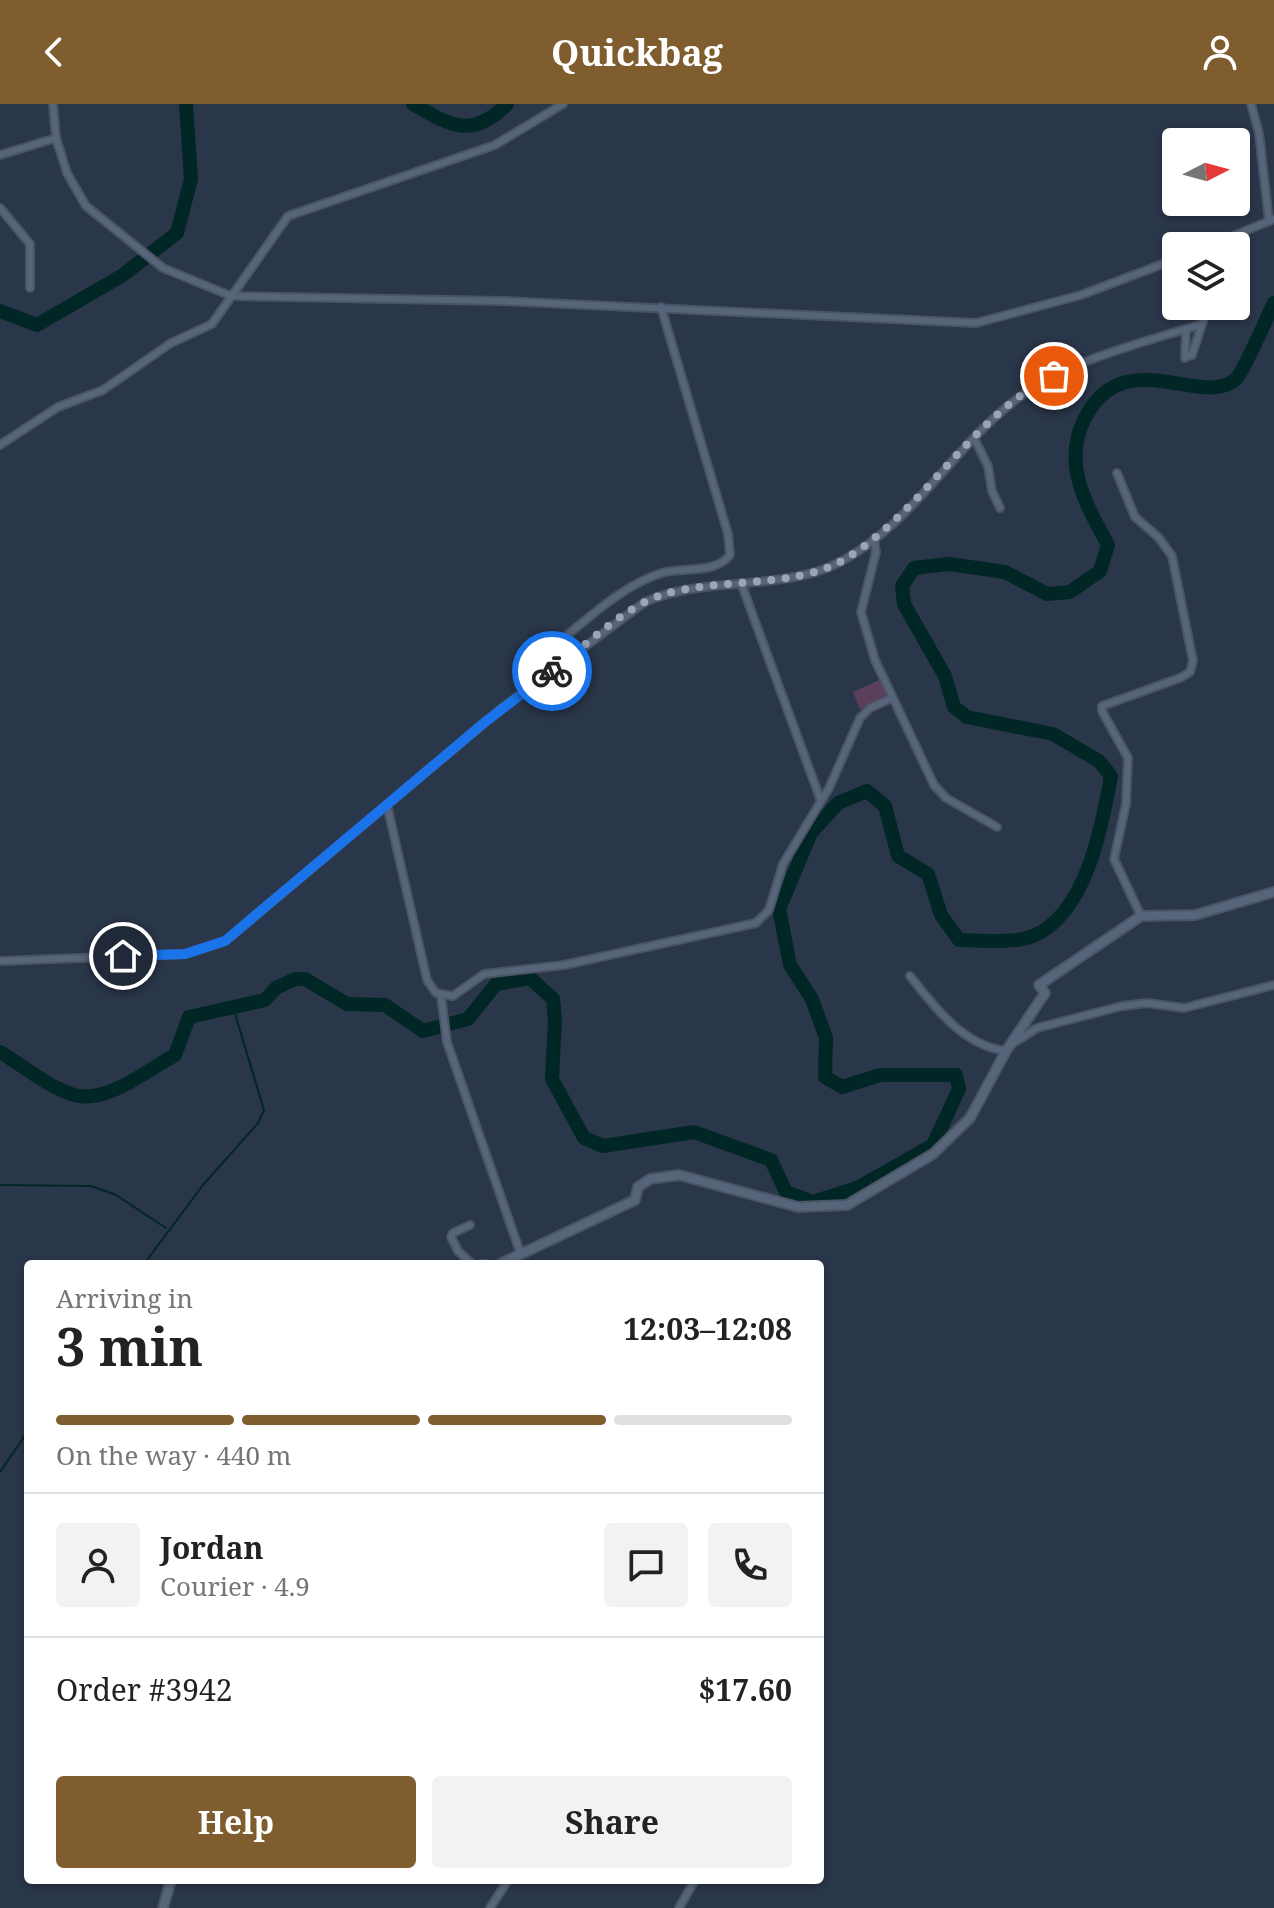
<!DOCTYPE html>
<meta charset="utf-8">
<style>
body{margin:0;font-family:"Noto Serif",serif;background:#f2f2f2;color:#222;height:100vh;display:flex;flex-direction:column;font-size:30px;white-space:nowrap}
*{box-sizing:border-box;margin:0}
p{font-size:26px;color:#767676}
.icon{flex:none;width:44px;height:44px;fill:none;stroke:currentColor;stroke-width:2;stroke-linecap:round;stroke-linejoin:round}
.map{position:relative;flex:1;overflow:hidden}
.sheet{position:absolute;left:24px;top:1156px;width:800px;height:624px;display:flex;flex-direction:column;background:#fff;border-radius:8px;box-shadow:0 2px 6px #0004}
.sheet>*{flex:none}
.needle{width:52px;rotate:84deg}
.buttons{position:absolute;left:1162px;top:24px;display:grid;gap:16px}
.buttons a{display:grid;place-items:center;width:88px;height:88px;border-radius:8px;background:#fff;box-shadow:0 2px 6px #0004;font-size:40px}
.pin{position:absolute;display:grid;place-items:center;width:68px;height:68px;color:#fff;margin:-34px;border:4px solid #fff;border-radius:50%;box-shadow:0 2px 8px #0007}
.courier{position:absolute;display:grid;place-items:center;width:80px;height:80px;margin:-40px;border:6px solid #1a73e8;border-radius:50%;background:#fff;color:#222;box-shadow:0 2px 10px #0007}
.overview em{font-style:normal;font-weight:700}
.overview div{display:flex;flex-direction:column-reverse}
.overview{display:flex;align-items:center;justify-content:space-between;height:136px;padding:0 32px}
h1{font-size:52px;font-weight:700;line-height:60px}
.bar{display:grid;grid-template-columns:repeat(4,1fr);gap:12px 8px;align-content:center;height:96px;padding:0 32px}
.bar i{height:10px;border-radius:6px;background:#e0e0e0}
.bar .selected{background:#7f5d2f}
.bar p{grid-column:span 4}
.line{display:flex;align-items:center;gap:20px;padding:0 32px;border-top:2px solid #e0e0e0}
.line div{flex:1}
.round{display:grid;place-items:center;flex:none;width:84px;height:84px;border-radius:8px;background:#f2f2f2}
.button{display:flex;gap:16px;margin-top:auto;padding:16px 32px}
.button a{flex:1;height:92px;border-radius:8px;background:#7f5d2f;color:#fff;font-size:32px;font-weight:700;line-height:92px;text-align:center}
.button a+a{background:#f2f2f2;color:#222}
header{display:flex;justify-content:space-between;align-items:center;height:104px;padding:0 32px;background:#7f5d2f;color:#fff;font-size:36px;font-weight:700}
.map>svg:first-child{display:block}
.green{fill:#5c3f5b}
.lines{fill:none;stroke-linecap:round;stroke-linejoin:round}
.stream{stroke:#002725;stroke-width:2}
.river{stroke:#002725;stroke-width:14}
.minor-casing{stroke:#4a5464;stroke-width:10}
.tertiary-casing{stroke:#4a5464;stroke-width:12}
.minor{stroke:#57657b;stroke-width:6}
.tertiary{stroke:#57657b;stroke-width:8}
.done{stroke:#9ca5b5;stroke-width:8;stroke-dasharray:0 14.4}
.route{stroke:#1a73e8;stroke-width:10}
</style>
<header><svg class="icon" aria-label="back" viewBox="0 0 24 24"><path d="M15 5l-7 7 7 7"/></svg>Quickbag<svg class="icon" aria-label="person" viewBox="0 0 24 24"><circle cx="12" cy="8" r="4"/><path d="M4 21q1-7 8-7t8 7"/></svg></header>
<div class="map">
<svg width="1274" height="1804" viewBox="0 0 1274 1804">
<rect width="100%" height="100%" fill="#2a364a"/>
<polygon class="green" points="882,575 890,593 860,605 853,588"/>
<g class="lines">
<g class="stream">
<polyline points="0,1081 91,1082 116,1091 166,1124"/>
<polyline points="144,1160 203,1081 258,1019 264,1006 233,903"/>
<polyline points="0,1368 28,1327"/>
</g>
<g class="river">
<path d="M 413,0 C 449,21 472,36 507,0"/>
<polyline points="0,207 37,221 123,171 177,129 191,75 186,0"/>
<path d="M 0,948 C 22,961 47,982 71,990 C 104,1002 146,967 175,951 L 189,913 L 265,896 L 276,884 L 295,875 L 305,875 L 347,900 L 385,901 L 423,927 L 468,915 L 496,880 L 530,874 L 553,895 L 555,916 L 552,975 L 584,1034 L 603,1042 L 694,1028 L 771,1056 L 786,1088 L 813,1098 L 857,1084 L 933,1041 L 959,985 L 956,971 L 880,971 L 842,983 L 825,973 L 826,934 L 812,895 L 790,861 L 779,805 L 811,729 L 838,699 L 867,687 L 885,702 L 898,752 L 928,770 L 941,811 L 959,836 C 980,836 1013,840 1033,832 C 1086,810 1102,723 1111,672 L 1099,657 L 1053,630 L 967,613 L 954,603 L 945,572 L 904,500 L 902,482 L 914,464 L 949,460 L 1005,468 L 1047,490 L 1070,488 L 1100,467 L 1108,441 C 1087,402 1062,361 1084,316 C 1123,236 1201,306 1236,275 C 1243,269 1267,213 1274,199"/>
</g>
<g class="minor-casing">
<g id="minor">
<polyline points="53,0 56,34 67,69 86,102 163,164 231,192 503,197 976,219 1081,191 1176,155"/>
<polyline points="1251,0 1259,29 1269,117"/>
<polyline points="0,51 56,34"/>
<polyline points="0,104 30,140 30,184"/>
<polyline points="1209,142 1274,115"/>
<polyline points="1185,253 1192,251 1208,202"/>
<polyline points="1185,254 1186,225"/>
<polyline points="975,336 988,362 992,387 1000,404"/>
<polyline points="0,341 58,303 103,286 171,239 212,220 288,112 495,41 563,0"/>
<polyline points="1117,369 1135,413 1159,434 1172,452 1193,557 1190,568 1180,574 1102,602 1102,607 1128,654 1126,700 1114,755 1141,812"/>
<polyline points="874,435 876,448 861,508 875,556 934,681 946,694 997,723"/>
<polyline points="741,479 821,697"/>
<path d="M 546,548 C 582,521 621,480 665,468 C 686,463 715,470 730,451 L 728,430 L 661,203"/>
<polyline points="387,701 427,876 436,889 453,892 484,870 564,861 756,819 769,806 783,760 829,684 860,614 870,604 892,594"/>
<path d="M 0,857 L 185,850 L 225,837 L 501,605 L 645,498 C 703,472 781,487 836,460 C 912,423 954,340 1021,292 C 1072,255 1142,239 1202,220"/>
<path d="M 910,872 C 935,904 964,942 1006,947"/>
<polyline points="441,892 447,938 520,1148"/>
<polyline points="1012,940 1037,924 1122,902 1147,899 1184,904 1274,881"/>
<polyline points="470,1121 453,1129 451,1133 458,1147 472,1160"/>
<polyline points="482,1160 486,1160"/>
<polyline points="490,1804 508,1776"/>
<polyline points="679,1804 695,1776"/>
</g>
</g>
<g class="tertiary-casing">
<g id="tertiary">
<polyline points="500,1160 635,1096 638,1083 650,1075 679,1071 798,1103 847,1101 933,1050 970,1014 1006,947 1045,889 1039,881 1141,812 1195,811 1274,788"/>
<polyline points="163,1804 171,1776"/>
</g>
</g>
<use href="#minor" class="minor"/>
<use href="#tertiary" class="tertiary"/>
</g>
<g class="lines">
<path class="done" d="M 552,567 C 586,542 622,504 662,491 C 714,474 793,484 840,458 C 920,413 974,308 1054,272"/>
<polyline class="route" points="123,852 185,850 225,837 485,618 552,567"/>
</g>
</svg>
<div class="buttons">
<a><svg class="needle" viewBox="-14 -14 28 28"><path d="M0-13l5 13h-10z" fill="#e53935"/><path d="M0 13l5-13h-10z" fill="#767676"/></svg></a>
<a><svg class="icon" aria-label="layers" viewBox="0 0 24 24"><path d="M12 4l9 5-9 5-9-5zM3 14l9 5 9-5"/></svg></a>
</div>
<div class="pin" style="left:1054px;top:272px;background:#ea580c"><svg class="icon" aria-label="bag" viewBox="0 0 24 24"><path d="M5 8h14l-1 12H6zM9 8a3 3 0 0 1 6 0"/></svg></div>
<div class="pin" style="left:123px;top:852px;background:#1f2937"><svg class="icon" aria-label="home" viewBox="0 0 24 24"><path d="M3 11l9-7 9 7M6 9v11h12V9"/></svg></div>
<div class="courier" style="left:552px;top:567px"><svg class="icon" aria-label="bike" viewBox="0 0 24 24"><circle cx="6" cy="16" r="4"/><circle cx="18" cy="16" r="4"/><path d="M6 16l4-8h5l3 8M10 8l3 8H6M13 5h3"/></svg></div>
<section class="sheet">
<div class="overview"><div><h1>3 min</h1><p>Arriving in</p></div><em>12:03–12:08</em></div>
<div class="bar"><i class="selected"></i><i class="selected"></i><i class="selected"></i><i></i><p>On the way · 440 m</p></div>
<div class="line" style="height:144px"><a class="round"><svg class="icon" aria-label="person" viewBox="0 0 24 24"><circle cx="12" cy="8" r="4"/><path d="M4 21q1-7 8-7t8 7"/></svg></a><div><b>Jordan</b><p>Courier · 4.9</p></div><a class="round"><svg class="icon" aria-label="chat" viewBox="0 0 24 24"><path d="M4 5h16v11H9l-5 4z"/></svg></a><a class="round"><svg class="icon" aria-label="phone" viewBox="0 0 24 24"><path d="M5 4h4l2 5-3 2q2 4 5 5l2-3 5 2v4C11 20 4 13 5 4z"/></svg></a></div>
<div class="line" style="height:104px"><div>Order #3942</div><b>$17.60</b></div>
<div class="button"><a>Help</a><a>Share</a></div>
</section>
</div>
